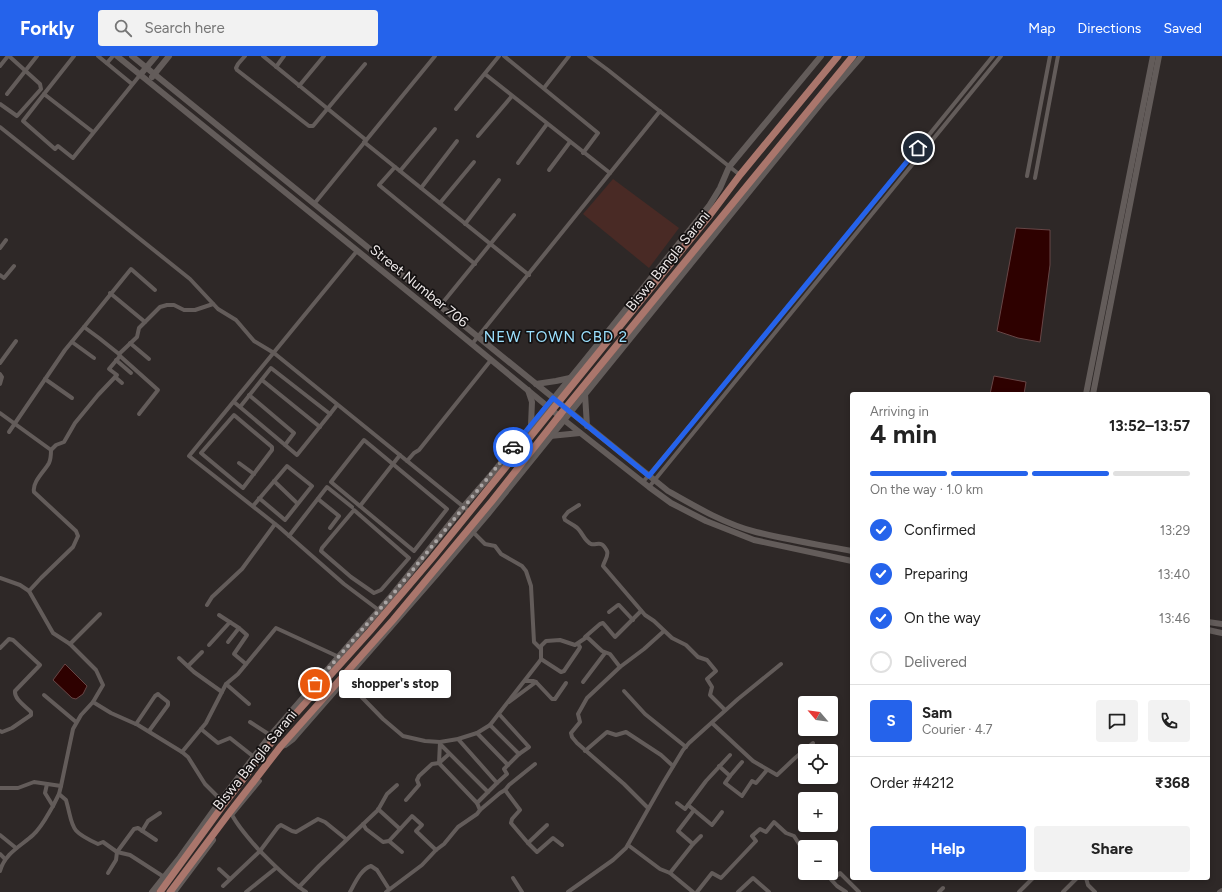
<!DOCTYPE html>
<meta charset="utf-8">
<style>
body{margin:0;font-family:Figtree,sans-serif;background:#f2f2f2;color:#222;height:100vh;display:flex;flex-direction:column;font-size:15px;white-space:nowrap}
*{box-sizing:border-box;margin:0}
p{font-size:13px;color:#767676}
.icon{flex:none;width:22px;height:22px;fill:none;stroke:currentColor;stroke-width:2;stroke-linecap:round;stroke-linejoin:round}
.map{position:relative;flex:1;overflow:hidden}
.drawer{position:absolute;left:850px;top:336px;width:360px;height:488px;display:flex;flex-direction:column;background:#fff;border-radius:4px;box-shadow:0 2px 6px #0003}
.drawer>*{flex:none}
.needle{width:26px;rotate:299deg}
.controls{position:absolute;left:798px;top:640px;display:grid;gap:8px}
.controls a{display:grid;place-items:center;width:40px;height:40px;border-radius:4px;background:#fff;box-shadow:0 2px 6px #0003;font-size:20px}
.pin{position:absolute;display:grid;place-items:center;width:34px;height:34px;color:#fff;margin:-17px;border:2px solid #fff;border-radius:50%;box-shadow:0 1px 4px #0007}
.courier{position:absolute;display:grid;place-items:center;width:40px;height:40px;margin:-20px;border:3px solid #2563eb;border-radius:50%;background:#fff;color:#222;box-shadow:0 1px 5px #0007}
.bubble{position:absolute;height:28px;border-radius:4px;background:#fff;box-shadow:0 2px 6px #0003;font-size:13px;font-weight:700;line-height:28px;text-align:center}
.headline em{font-style:normal;font-weight:700}
.headline div{display:flex;flex-direction:column-reverse}
.headline{display:flex;align-items:center;justify-content:space-between;height:68px;padding:0 20px}
h1{font-size:26px;font-weight:700;line-height:30px}
.bar{display:grid;grid-template-columns:repeat(4,1fr);gap:6px 4px;align-content:center;height:48px;padding:0 20px}
.bar i{height:5px;border-radius:3px;background:#e0e0e0}
.bar .current{background:#2563eb}
.bar p{grid-column:span 4}
.line{display:flex;align-items:center;gap:10px;padding:0 20px;border-top:1px solid #e0e0e0}
.line div{flex:1}
.round{display:grid;place-items:center;flex:none;width:42px;height:42px;border-radius:4px;background:#f2f2f2}
ol{padding:0 20px;list-style:none}
li{display:flex;align-items:center;gap:12px;height:44px}
li p{margin-inline-start:auto}
li .icon{padding:4px;border-radius:50%;background:#2563eb;color:#fff;stroke-width:4}
li:last-child{color:#767676}
li i{width:22px;height:22px;border:2px solid #e0e0e0;border-radius:50%}
.action{display:flex;gap:8px;margin-top:auto;padding:8px 20px}
.action a{flex:1;height:46px;border-radius:4px;background:#2563eb;color:#fff;font-size:16px;font-weight:700;line-height:46px;text-align:center}
.action a+a{background:#f2f2f2;color:#222}
header{display:flex;align-items:center;gap:24px;box-sizing:border-box;height:56px;padding:0 20px;background:#2563eb;color:#fff}
header strong{font-size:19px}
nav{display:flex;gap:22px;margin-inline-start:auto;font-size:14px}
.search{width:280px;height:36px;background:#f2f2f2;display:flex;align-items:center;gap:10px;box-sizing:border-box;padding:0 14px;border-radius:4px;color:#767676;font-size:15px}
.map>svg:first-child{display:block}
.green{fill:#492a25}
.water{fill:#2e0100;stroke:#674646}
.lines{fill:none;stroke-linecap:round;stroke-linejoin:round}
.street{stroke:#635c5a;stroke-width:4}
.secondary{stroke:#635c5a;stroke-width:6}
.primary{stroke:#aa766c;stroke-width:7}
.done{stroke:#aaa5a4;stroke-width:4;stroke-dasharray:0 7.2}
.route{stroke:#2563eb;stroke-width:5}
.labels{text-anchor:middle;dominant-baseline:central;stroke-width:3.5;stroke-linejoin:round;paint-order:stroke}
.street-label{font-size:14px;fill:#ede8e8;stroke:#141111}
.neighbourhood-label{font-size:15px;letter-spacing:1px;fill:#9be0fe;stroke:#141111}
</style>
<header>
<strong>Forkly</strong>
<div class="search"><svg class="icon" aria-label="search" viewBox="0 0 24 24"><circle cx="10" cy="10" r="6"/><path d="M15 15l6 6"/></svg>Search here</div>
<nav><a>Map</a><a>Directions</a><a>Saved</a></nav>
</header>
<div class="map">
<svg width="1222" height="836" viewBox="0 0 1222 836">
<rect width="100%" height="100%" fill="#2e2827"/>
<polygon class="green" points="613,123 679,172 649,212 583,158"/>
<g class="water">
<polygon points="1016,172 1050,174 1050,209 1040,286 1018,282 997,275"/>
<polygon points="994,320 1026,326 1024,338 990,338"/>
<polygon points="65,608 87,630 83,638 76,643 72,642 53,624"/>
</g>
<g class="lines">
<g class="street">
<polyline points="98,0 132,28"/>
<polyline points="245,0 238,8 236,12 237,14 309,70 313,70 365,8"/>
<polyline points="263,0 366,84"/>
<polyline points="504,0 598,77 583,97"/>
<polyline points="589,0 608,14 740,119"/>
<polyline points="107,7 113,0"/>
<polyline points="0,10 8,0"/>
<polyline points="276,11 284,0"/>
<polyline points="485,18 610,117"/>
<polyline points="299,30 324,0"/>
<polyline points="544,32 569,0"/>
<polyline points="7,38 37,0"/>
<polyline points="44,38 74,0"/>
<polyline points="0,48 17,60 41,33 40,28 9,0"/>
<polyline points="456,53 499,0"/>
<polyline points="0,71 190,223 218,253 236,264 254,285 274,297 470,456"/>
<polyline points="93,76 44,38 23,65 55,93 58,90 73,102 140,19"/>
<polyline points="478,80 512,40"/>
<polyline points="364,86 529,219"/>
<polyline points="518,107 547,68"/>
<polyline points="395,111 379,129 475,208"/>
<polyline points="549,114 570,86"/>
<polyline points="400,115 435,73"/>
<polyline points="1027,120 1050,0"/>
<polyline points="1035,122 1058,0"/>
<polyline points="421,132 457,85"/>
<polyline points="440,147 474,106"/>
<polyline points="314,148 435,0"/>
<polyline points="465,168 499,124"/>
<polyline points="0,192 6,184"/>
<polyline points="357,195 189,400 279,471 344,528 380,555"/>
<polyline points="0,219 4,222 14,210"/>
<polyline points="110,237 145,266"/>
<polyline points="440,250 514,159"/>
<polyline points="72,286 94,302"/>
<polyline points="130,287 149,303"/>
<polyline points="472,288 660,55"/>
<polyline points="119,298 99,282 84,271 131,213 155,234"/>
<polyline points="120,300 158,334 139,358"/>
<polyline points="116,304 131,317"/>
<polyline points="0,307 16,285"/>
<polyline points="0,318 2,321 0,328"/>
<polyline points="115,321 122,327"/>
<polyline points="45,323 72,342"/>
<polyline points="262,324 320,371"/>
<polyline points="249,339 294,377 285,389"/>
<polyline points="234,346 297,399 330,358 271,312 240,351"/>
<path d="M 0,357 L 51,394 C 51,398 51,403 49,407 C 44,416 32,426 34,436 L 76,475 L 78,480 L 73,491 L 41,522 L 29,535"/>
<polyline points="330,358 337,349"/>
<polygon points="234,359 272,391 272,394 243,432 201,397"/>
<polyline points="9,376 65,294 84,271"/>
<polygon points="364,384 447,453 414,495 331,426"/>
<polyline points="51,394 56,389 64,386 75,367 98,339 117,319 109,313 120,300 119,298 137,281 139,272 160,251 167,249 174,249 184,254 195,254 213,248"/>
<polyline points="407,405 414,397 419,394 491,304"/>
<polyline points="239,407 254,418"/>
<polyline points="274,425 297,447"/>
<polyline points="643,426 816,218 993,0"/>
<polyline points="649,431 1001,0"/>
<polyline points="318,443 339,460 330,472"/>
<path d="M 579,449 L 568,456 L 564,461 L 565,464 C 569,467 573,468 576,471 C 582,475 584,485 591,488 C 597,490 601,483 607,495 C 609,500 604,505 603,510 L 645,559 L 654,565 L 672,582 L 686,589 L 698,601 L 707,604 L 716,615 L 707,623 L 712,631 L 710,639 L 725,654"/>
<polyline points="253,450 287,410 312,430 285,464 259,442"/>
<polyline points="360,450 400,399"/>
<polygon points="354,454 409,502 381,534 374,537 351,521 321,495 322,492"/>
<polyline points="473,476 485,488 495,490 501,498 522,510 526,515 531,530 534,586 541,593"/>
<polyline points="289,480 327,431 352,451"/>
<polyline points="0,522 20,529 29,535 53,577 70,588 96,614 103,629 93,646 111,657 138,669 182,696 188,701 205,728 221,744"/>
<polyline points="207,549 212,541 242,513 275,468"/>
<polyline points="609,556 618,549 619,549 633,564"/>
<polyline points="219,559 239,572 228,586"/>
<polyline points="239,572 247,579 234,598 246,608"/>
<polyline points="585,581 600,568 603,567 615,581 641,555"/>
<polyline points="70,588 100,558"/>
<polyline points="209,589 230,566"/>
<path d="M 0,592 L 9,583 L 13,584 L 40,609 L 15,635 C 14,643 25,650 31,656 L 31,659 L 12,672 L 2,676 L 0,675"/>
<polyline points="179,602 194,616 222,636"/>
<polyline points="541,603 561,616 564,615 579,593 580,591 578,588"/>
<polyline points="188,610 202,596"/>
<polyline points="345,624 383,663 403,680 425,685 440,686 458,683 477,677 490,669 539,606 541,603 541,590 546,585 560,584 575,589 587,581 602,595 610,598 620,611"/>
<polyline points="525,625 533,625 536,626 552,643 555,643 566,627"/>
<polyline points="583,626 605,597"/>
<polyline points="226,628 249,648"/>
<polyline points="624,635 645,658 686,691"/>
<polyline points="44,639 76,666"/>
<polyline points="509,646 536,626"/>
<polyline points="499,658 529,691 519,698"/>
<polyline points="250,666 270,679"/>
<polyline points="712,667 753,705 777,719 795,702 813,687"/>
<polyline points="136,668 155,640 158,638 159,639 168,646 168,649 149,675"/>
<polyline points="490,669 519,698 504,713 507,718 497,727"/>
<polyline points="201,673 218,687 230,682 254,701"/>
<polyline points="477,677 508,709"/>
<polyline points="458,683 497,727 488,736"/>
<polyline points="440,686 439,707 477,747 488,736 440,688"/>
<polyline points="585,695 607,676 616,679 626,676 661,699 673,710"/>
<polyline points="182,696 206,667 226,628 238,618 276,572 339,601"/>
<polyline points="719,710 730,720 725,727 742,740 752,725 756,727 767,714"/>
<polyline points="730,720 742,706"/>
<path d="M 260,725 L 232,759 C 239,772 249,783 259,794 C 274,809 288,824 306,836"/>
<polyline points="0,732 18,732 34,726 61,730"/>
<polyline points="505,734 509,729 535,708"/>
<path d="M 59,738 L 66,744 C 74,772 68,774 98,788 L 103,786 L 117,796 L 130,799 L 164,821"/>
<polyline points="406,744 419,729 417,724 419,720 432,708 439,707 449,698"/>
<polyline points="677,747 685,753 706,725 730,699"/>
<polyline points="688,749 712,769 722,756"/>
<polyline points="53,750 59,738 61,730 73,673 81,659 93,646"/>
<polyline points="648,752 624,728 577,687 572,681 571,677 580,666 578,658 587,642 620,611 644,593 664,575"/>
<polyline points="378,753 400,773"/>
<polyline points="480,754 500,737 505,734 520,754 512,763 511,767 528,787 537,796 553,782 562,789"/>
<polyline points="363,768 366,773 383,786 389,785 402,796"/>
<polyline points="142,775 148,765 160,757"/>
<polyline points="0,779 16,792"/>
<polyline points="389,785 412,760 422,769 416,775 436,794"/>
<polyline points="528,787 547,769"/>
<polyline points="693,788 678,775 694,754"/>
<polyline points="628,789 660,813 670,817 693,788 701,780"/>
<polyline points="0,798 5,803"/>
<polyline points="831,811 838,819 840,817 859,836"/>
<polyline points="219,813 230,823"/>
<path d="M 0,815 C 5,797 21,790 33,779 C 42,771 47,760 53,750 L 45,737 L 47,728"/>
<polyline points="108,817 116,804 117,796 134,773 138,772 156,784"/>
<polyline points="670,817 693,836"/>
<polyline points="825,817 837,830 846,836"/>
<polyline points="513,822 522,836"/>
<polyline points="1086,822 1088,829 1095,836"/>
<polyline points="223,830 260,795 278,771 281,769 292,775 296,776 318,763 325,766 346,783"/>
<polyline points="299,831 319,810 378,754 387,738 397,729"/>
<polyline points="246,836 276,812"/>
<path d="M 350,836 C 355,827 361,813 371,810 L 377,814 L 389,833"/>
<polyline points="386,836 422,809 436,794 444,788 458,771 477,758 480,754 477,747"/>
<polyline points="568,836 613,804 626,792 663,727 683,694 689,687 738,643 781,608"/>
<polyline points="697,836 712,817 721,822 756,785 752,780 760,773 766,776 774,766 786,777 794,780 805,797"/>
<polyline points="738,836 753,822 769,836"/>
<polyline points="939,836 943,832"/>
<polyline points="1019,836 1033,822"/>
<polyline points="1063,836 1077,822"/>
<polyline points="1219,836 1222,834"/>
</g>
<g class="secondary">
<polyline points="117,0 433,256 564,364 649,431 671,447 706,465 754,484 852,505"/>
<path d="M 132,0 L 668,435 C 696,451 725,468 756,476 C 788,484 820,489 852,495"/>
<polyline points="140,19 156,0"/>
<polyline points="152,21 169,0"/>
<polyline points="536,328 556,325 570,322"/>
<polyline points="528,334 532,346 531,369"/>
<polyline points="585,338 587,370"/>
<polyline points="1086,338 1153,0"/>
<polyline points="1093,338 1159,0"/>
<polyline points="550,380 580,377"/>
<polyline points="1208,566 1222,568"/>
<polyline points="1208,574 1222,577"/>
<polyline points="282,690 285,689 293,683 437,518 488,458 822,46 862,0"/>
<polyline points="152,836 180,801 221,744 269,681 393,538 464,450 491,419 581,309 709,150 720,132 729,111 821,0"/>
<polyline points="174,836 213,784"/>
</g>
<g class="primary">
<polyline points="160,836 224,748 281,674 370,575 433,501 710,159 740,119 838,0"/>
<polyline points="170,836 230,756 281,690 393,564 492,445 559,360 853,0"/>
</g>
</g>
<g class="lines">
<polyline class="done" points="315,628 393,538 513,391"/>
<polyline class="route" points="513,391 553,342 649,420 918,92"/>
</g>
<g class="labels">
<g class="street-label">
<text transform="translate(668 205) rotate(-51)">Biswa Bangla Sarani</text>
<text transform="translate(419 230) rotate(39)">Street Number 706</text>
<text transform="translate(255 704) rotate(-51)">Biswa Bangla Sarani</text>
</g>
<g class="neighbourhood-label">
<text x="556" y="281">NEW TOWN CBD 2</text>
</g>
</g>
</svg>
<div class="controls">
<a><svg class="needle" viewBox="-14 -14 28 28"><path d="M0-13l5 13h-10z" fill="#e53935"/><path d="M0 13l5-13h-10z" fill="#767676"/></svg></a>
<a><svg class="icon" aria-label="locate" viewBox="0 0 24 24"><circle cx="12" cy="12" r="6"/><path d="M12 2v4M12 18v4M2 12h4M18 12h4"/></svg></a>
<a>+</a>
<a>−</a>
</div>
<div class="pin" style="left:315px;top:628px;background:#ea580c"><svg class="icon" aria-label="bag" viewBox="0 0 24 24"><path d="M5 8h14l-1 12H6zM9 8a3 3 0 0 1 6 0"/></svg></div>
<div class="pin" style="left:918px;top:92px;background:#1f2937"><svg class="icon" aria-label="home" viewBox="0 0 24 24"><path d="M3 11l9-7 9 7M6 9v11h12V9"/></svg></div>
<div class="courier" style="left:513px;top:391px"><svg class="icon" aria-label="car" viewBox="0 0 24 24"><path d="M5 17H2v-5l4-1 3-4h7l3 4 3 1v5h-3M9 17h6M6 11h13"/><circle cx="7" cy="17" r="2"/><circle cx="17" cy="17" r="2"/></svg></div>
<div class="bubble" style="left:339px;top:614px;width:112px">shopper's stop</div>
<section class="drawer">
<div class="headline"><div><h1>4 min</h1><p>Arriving in</p></div><em>13:52–13:57</em></div>
<div class="bar"><i class="current"></i><i class="current"></i><i class="current"></i><i></i><p>On the way · 1.0 km</p></div>
<ol>
<li><svg class="icon" aria-label="check" viewBox="0 0 24 24"><path d="M5 12l5 5 9-10"/></svg>Confirmed<p>13:29</p></li>
<li><svg class="icon" aria-label="check" viewBox="0 0 24 24"><path d="M5 12l5 5 9-10"/></svg>Preparing<p>13:40</p></li>
<li><svg class="icon" aria-label="check" viewBox="0 0 24 24"><path d="M5 12l5 5 9-10"/></svg>On the way<p>13:46</p></li>
<li><i></i>Delivered</li>
</ol>
<div class="line" style="height:72px"><b class="round" style="background:#2563eb;color:#fff">S</b><div><b>Sam</b><p>Courier · 4.7</p></div><a class="round"><svg class="icon" aria-label="chat" viewBox="0 0 24 24"><path d="M4 5h16v11H9l-5 4z"/></svg></a><a class="round"><svg class="icon" aria-label="phone" viewBox="0 0 24 24"><path d="M5 4h4l2 5-3 2q2 4 5 5l2-3 5 2v4C11 20 4 13 5 4z"/></svg></a></div>
<div class="line" style="height:52px"><div>Order #4212</div><b>₹368</b></div>
<div class="action"><a>Help</a><a>Share</a></div>
</section>
</div>
